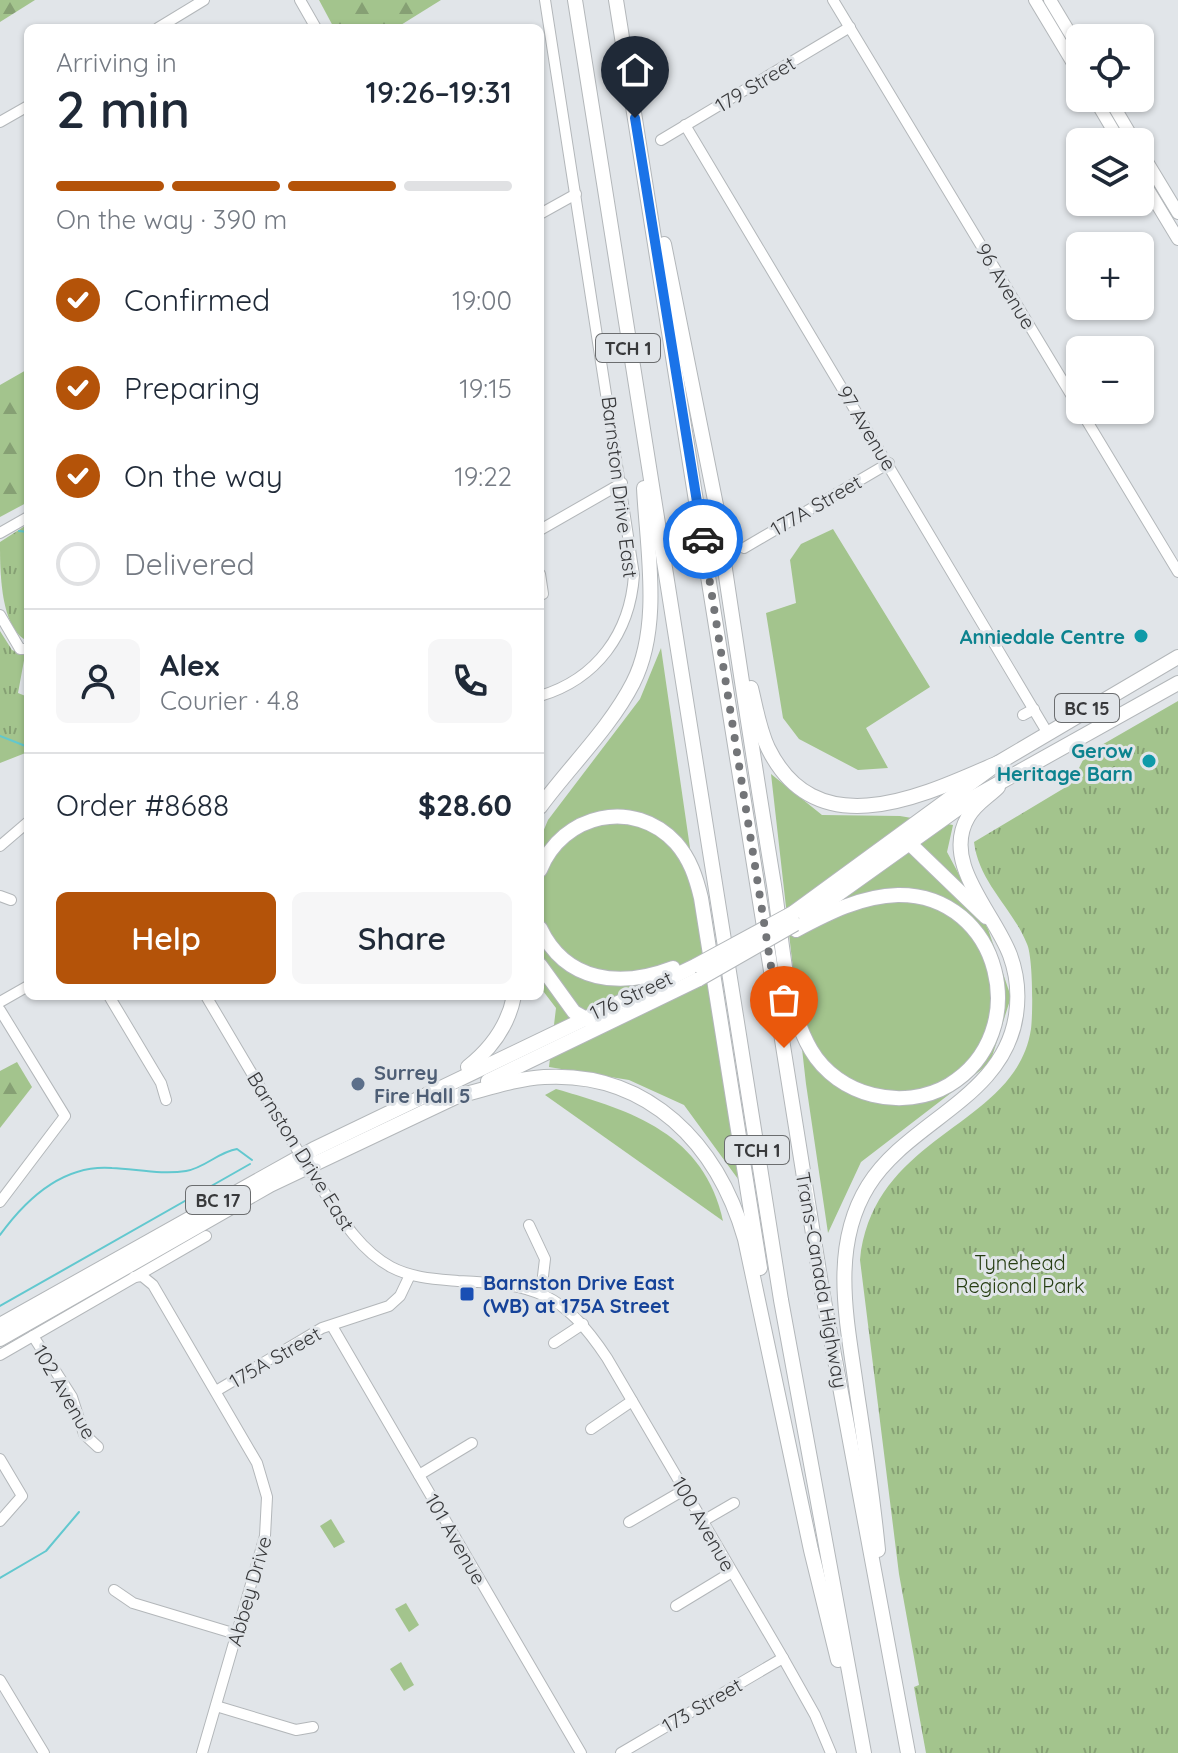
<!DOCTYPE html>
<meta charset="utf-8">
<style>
body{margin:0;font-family:Quicksand,sans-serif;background:#f6f6f7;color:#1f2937;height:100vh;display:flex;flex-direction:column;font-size:30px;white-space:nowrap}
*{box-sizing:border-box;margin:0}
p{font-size:26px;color:#747a83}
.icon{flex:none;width:44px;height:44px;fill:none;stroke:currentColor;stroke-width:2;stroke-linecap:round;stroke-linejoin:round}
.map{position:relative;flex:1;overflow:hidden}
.panel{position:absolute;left:24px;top:24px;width:520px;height:976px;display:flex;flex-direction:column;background:#fff;border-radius:12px;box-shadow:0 2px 6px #0004}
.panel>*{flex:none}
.tools{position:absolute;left:1066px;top:24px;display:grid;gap:16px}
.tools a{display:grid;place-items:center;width:88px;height:88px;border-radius:12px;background:#fff;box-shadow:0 2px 6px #0004;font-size:40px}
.pin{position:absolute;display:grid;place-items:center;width:68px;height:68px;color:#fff;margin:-82px -34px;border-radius:50% 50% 50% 0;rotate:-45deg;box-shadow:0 0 8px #0007}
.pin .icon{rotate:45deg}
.courier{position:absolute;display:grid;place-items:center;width:80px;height:80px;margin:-40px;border:6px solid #1a73e8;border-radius:50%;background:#fff;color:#222;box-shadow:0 2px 10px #0007}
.headline em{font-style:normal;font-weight:600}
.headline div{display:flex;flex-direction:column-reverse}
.headline{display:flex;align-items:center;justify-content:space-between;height:136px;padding:0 32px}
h1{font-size:52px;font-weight:600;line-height:60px}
.bar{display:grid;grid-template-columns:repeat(4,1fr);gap:12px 8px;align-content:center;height:96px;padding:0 32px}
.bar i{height:10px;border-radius:6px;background:#e0e1e3}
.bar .active{background:#b45309}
.bar p{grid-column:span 4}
.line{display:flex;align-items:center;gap:20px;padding:0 32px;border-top:2px solid #e0e1e3}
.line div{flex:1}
.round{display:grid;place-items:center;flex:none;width:84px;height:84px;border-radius:12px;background:#f6f6f7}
ol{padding:0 32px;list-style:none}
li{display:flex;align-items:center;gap:24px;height:88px}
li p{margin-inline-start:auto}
li .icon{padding:8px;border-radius:50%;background:#b45309;color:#fff;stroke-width:4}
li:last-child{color:#747a83}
li i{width:44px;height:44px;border:4px solid #e0e1e3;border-radius:50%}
.cta{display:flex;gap:16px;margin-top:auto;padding:16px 32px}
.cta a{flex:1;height:92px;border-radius:12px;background:#b45309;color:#fff;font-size:32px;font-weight:600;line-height:92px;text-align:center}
.cta a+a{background:#f6f6f7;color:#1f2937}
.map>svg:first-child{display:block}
.grass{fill:#a3c48d}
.forest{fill:url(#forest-firs)}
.park{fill:url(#park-tufts)}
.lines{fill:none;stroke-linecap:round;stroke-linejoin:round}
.stream{stroke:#62c8cf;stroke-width:2}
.minor-casing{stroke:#b3b7ba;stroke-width:12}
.major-casing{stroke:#b3b7ba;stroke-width:14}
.highway-casing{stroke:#b3b7ba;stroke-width:16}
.minor{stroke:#fff;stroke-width:10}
.major{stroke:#fff;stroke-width:12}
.highway{stroke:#fff;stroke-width:14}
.minor-bridge-casing{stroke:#b3b7ba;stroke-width:12;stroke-linecap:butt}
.highway-bridge-casing{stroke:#b3b7ba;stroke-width:16;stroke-linecap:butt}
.minor-bridge{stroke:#fff;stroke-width:10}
.highway-bridge{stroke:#fff;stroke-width:14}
.done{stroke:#737578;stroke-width:8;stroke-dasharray:0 14.4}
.route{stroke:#1a73e8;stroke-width:10}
.culture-dot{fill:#0f9aa8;stroke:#e1e5e9;stroke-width:3}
.service-dot{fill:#5c6f8a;stroke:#e1e5e9;stroke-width:3}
.transit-dot{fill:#1a4fb4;stroke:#e1e5e9;stroke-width:3}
.labels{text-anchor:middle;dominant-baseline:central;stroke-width:6;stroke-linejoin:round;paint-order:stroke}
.shield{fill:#e1e5e9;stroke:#6b6d6f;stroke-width:2}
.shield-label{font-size:18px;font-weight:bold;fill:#38393b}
.street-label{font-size:20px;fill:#38393b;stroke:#e1e5e9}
.culture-label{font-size:20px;font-weight:bold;fill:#0d838f;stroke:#e1e5e9;text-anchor:end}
.service-label{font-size:20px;font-weight:bold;fill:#4e5e75;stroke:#e1e5e9;text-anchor:start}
.park-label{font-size:20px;fill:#263e12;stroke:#e1e5e9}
.transit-label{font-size:20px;font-weight:bold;fill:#164399;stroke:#e1e5e9;text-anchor:start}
</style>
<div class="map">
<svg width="1178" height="1753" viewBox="0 0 1178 1753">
<defs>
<pattern id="forest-firs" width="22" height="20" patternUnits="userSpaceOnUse" patternTransform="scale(2)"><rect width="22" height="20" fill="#a3c48d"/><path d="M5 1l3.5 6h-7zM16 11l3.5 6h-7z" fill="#86a074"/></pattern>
<pattern id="park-tufts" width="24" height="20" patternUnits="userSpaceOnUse" patternTransform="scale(2)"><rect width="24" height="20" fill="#a3c48d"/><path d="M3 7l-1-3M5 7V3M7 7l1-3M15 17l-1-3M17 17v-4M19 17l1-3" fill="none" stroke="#86a074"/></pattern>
</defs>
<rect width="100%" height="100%" fill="#e1e5e9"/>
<g class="grass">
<polygon points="833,529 930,687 866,728 888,768 858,770 799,739 783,718 766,613 796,603 790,560 801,544"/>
<polygon points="661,648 738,1179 684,1105 629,1080 549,1067 556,1008 540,987 540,839 548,820 640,699"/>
<polygon points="771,774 822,815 900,816 953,825 947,852 988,929 1011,997 990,1063 861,1162 828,1233 806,1084"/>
<path d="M 556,1089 C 633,1111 704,1134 723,1221 L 545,1095 Z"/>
<polygon points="331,1519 345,1542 334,1548 320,1526"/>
<polygon points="406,1603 419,1625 409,1632 395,1609"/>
<polygon points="401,1662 414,1685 404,1691 390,1669"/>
</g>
<g class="forest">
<polygon points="0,0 35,0 0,22"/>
<polygon points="319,0 441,0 396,28 334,28"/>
<polygon points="28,369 28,502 0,517 0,385"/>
<polygon points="17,1062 32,1087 0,1128 0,1071"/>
</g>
<g class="park">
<path d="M 28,524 L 28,641 C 0,630 0,570 0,542 Z"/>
<polygon points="0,631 12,650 25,655 18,693 28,697 28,752 0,763"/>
<path d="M 1178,701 L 1178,1753 L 926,1753 L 914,1687 L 919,1685 L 899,1574 L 860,1260 C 873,1132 1016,1128 1031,1029 C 1033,1013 1033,957 1027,944 C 1012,907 979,883 974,842 L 1071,784 L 1086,754 Z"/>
</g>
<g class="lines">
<g class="stream">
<polyline points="19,531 28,532"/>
<polyline points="0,736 28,747"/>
<path d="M 0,1235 C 26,1199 63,1164 112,1168 C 136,1169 162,1175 186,1171 C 205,1168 218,1152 237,1149 L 252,1160"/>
<polyline points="0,1306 250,1164"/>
<polyline points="0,1578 46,1551 79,1512"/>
</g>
<g class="minor-casing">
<g id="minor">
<polyline points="300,0 316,28"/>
<polyline points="833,0 1178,572"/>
<polyline points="158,28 204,0"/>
<polyline points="0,122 28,106"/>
<polyline points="685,125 1047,732"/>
<polyline points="661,140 850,27"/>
<polyline points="540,214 576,194"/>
<polyline points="540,530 622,483"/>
<polyline points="0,533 28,517"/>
<polyline points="744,548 889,463"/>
<polyline points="540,574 543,594"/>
<polyline points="0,615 20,649 28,649"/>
<path d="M 540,696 C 597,679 630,633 634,575 L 545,0"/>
<polyline points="1023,715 1034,709"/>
<polyline points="0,846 28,822"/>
<polyline points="0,896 11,900"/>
<polyline points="109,996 161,1083 166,1100"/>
<polyline points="206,996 293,1143"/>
<polyline points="0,1002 28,986"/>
<polyline points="0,1010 65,1116 0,1202"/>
<path d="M 319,1184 C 339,1215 358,1249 391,1267 C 412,1278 435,1279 458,1281 C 535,1284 563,1292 607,1358 L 783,1658 L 815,1715 L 831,1753"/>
<polyline points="529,1225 545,1259 541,1293"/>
<polyline points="134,1277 142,1276 153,1285 257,1463 267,1497 265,1536 202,1753"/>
<polyline points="332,1326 581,1753"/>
<polyline points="33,1336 72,1397 84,1434 98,1447"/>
<polyline points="554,1343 583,1324"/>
<polyline points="0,1355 206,1236"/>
<polyline points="216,1391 322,1328 389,1306 400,1296 410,1275"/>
<polyline points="591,1429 632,1401"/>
<polyline points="0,1459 22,1496 0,1521"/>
<polyline points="419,1475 472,1443"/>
<polyline points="703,1521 734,1503"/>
<polyline points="629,1522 684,1490"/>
<polyline points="114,1590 133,1603 236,1634"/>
<polyline points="676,1606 732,1572"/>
<polyline points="0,1680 44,1753"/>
<polyline points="216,1706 296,1730 313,1727"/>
<polyline points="621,1753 783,1658"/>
</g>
</g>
<g class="major-casing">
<g id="major">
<polyline points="1035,0 1080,75"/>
<polyline points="1050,0 1080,50"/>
<polyline points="1094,98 1120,142"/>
<polyline points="1109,98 1135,142"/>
<polyline points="1140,150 1178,213"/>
<polyline points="1140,176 1178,239"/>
</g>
</g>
<g class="highway-casing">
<g id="highway">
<polyline points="575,0 781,1300 864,1753"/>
<polyline points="616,0 822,1290 908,1753"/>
<polyline points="664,244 717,510"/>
<path d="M 715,502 C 734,630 753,758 774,885 C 782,937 784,1004 811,1050 C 838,1096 903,1112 949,1085 C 1035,1033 1001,894 898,895 C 861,896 828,913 796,930"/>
<path d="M 751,688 C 756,708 759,729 768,748 C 817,848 924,795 998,763"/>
<path d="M 540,807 C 570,766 610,728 633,683 C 662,626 647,549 644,488"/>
<polyline points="903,837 986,917"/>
<path d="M 540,870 C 562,814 634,797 676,843 C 690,859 696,877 701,898 L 760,1268"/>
<polyline points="793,913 998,763 1178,657"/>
<polyline points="806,917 974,797 1178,683"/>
<path d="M 540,928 C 566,983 621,988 673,968"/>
<polyline points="540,965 574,1012 588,1020"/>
<path d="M 468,1067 C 492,1048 508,1026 514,996"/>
<polyline points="488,1081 699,979"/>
<path d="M 454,1097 C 484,1090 513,1079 544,1077 C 649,1071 718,1145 745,1239 L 811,1550 L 838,1660"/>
<polyline points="0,1325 314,1149 697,965"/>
<polyline points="0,1339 270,1185 462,1094"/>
<path d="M 878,1550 C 873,1498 865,1445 857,1393 C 848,1325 829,1249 868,1186 C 908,1121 1004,1098 1016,1015 C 1019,995 1017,974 1010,955 C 994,912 941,863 968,817 C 975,804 988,797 998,787"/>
</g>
</g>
<use href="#minor" class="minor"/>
<use href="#major" class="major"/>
<use href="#highway" class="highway"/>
<g class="minor-bridge-casing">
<polyline id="minor-bridge" points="293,1143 319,1184"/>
</g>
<g class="highway-bridge-casing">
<g id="highway-bridge">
<polyline points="697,965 793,913"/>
<polyline points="699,979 795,924"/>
</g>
</g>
<use href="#minor-bridge" class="minor-bridge"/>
<use href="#highway-bridge" class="highway-bridge"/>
</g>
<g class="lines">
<polyline class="done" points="703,539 784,1048"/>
<polyline class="route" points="635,118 703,539"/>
</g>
<g class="culture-dot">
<circle cx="1141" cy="636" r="8"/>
<circle cx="1149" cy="761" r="8"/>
</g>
<circle class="service-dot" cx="358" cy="1084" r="8"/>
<rect class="transit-dot" x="459" y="1286" width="16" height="16" rx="4"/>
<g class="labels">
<g class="shield">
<rect x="596" y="334" width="64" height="28" rx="6"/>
<rect x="1055" y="694" width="64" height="28" rx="6"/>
<rect x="725" y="1136" width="64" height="28" rx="6"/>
<rect x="186" y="1186" width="64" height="28" rx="6"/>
</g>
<g class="shield-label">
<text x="628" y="348">TCH 1</text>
<text x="1087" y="708">BC 15</text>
<text x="757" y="1150">TCH 1</text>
<text x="218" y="1200">BC 17</text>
</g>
<g class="street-label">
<text transform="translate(755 84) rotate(-31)">179 Street</text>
<text transform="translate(1006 286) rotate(59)">96 Avenue</text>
<text transform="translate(867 428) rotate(59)">97 Avenue</text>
<text transform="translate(620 487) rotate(83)">Barnston Drive East</text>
<text transform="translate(816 505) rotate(-30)">177A Street</text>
<text transform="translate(631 995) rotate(-25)">176 Street</text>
<text transform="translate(301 1151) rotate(58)">Barnston Drive East</text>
<text transform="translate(822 1280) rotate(80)">Trans-Canada Highway</text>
<text transform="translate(275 1357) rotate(-30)">175A Street</text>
<text transform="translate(65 1392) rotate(60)">102 Avenue</text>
<text transform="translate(704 1524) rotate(60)">100 Avenue</text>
<text transform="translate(456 1539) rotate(60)">101 Avenue</text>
<text transform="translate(249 1591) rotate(-74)">Abbey Drive</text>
<text transform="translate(702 1705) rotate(-30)">173 Street</text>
</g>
<g class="culture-label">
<text x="1125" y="636">Anniedale Centre</text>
<text x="1133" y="750">Gerow<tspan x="1133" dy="23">Heritage Barn</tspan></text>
</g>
<g class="service-label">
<text x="374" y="1072">Surrey<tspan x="374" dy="23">Fire Hall 5</tspan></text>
</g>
<g class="park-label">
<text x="1020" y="1262">Tynehead<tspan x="1020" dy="23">Regional Park</tspan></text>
</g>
<g class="transit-label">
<text x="483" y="1282">Barnston Drive East<tspan x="483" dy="23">(WB) at 175A Street</tspan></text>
</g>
</g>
</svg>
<div class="tools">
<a><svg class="icon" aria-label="locate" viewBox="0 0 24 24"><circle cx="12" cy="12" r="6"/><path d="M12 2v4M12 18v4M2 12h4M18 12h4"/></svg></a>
<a><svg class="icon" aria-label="layers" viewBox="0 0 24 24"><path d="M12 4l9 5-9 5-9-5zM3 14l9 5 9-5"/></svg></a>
<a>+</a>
<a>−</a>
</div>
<div class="pin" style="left:784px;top:1048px;background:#ea580c"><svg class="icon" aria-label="bag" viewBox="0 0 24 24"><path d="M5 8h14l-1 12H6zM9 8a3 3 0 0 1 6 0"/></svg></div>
<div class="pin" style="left:635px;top:118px;background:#1f2937"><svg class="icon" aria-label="home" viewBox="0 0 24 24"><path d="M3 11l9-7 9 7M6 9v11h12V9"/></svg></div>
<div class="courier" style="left:703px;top:539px"><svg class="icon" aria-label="car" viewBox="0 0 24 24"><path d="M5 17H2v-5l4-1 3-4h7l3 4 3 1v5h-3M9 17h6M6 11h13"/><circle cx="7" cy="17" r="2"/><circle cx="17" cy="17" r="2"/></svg></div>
<section class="panel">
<div class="headline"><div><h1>2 min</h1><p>Arriving in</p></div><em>19:26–19:31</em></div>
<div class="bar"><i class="active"></i><i class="active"></i><i class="active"></i><i></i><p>On the way · 390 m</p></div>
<ol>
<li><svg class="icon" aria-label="check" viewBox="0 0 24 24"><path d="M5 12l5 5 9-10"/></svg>Confirmed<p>19:00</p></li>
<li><svg class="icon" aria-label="check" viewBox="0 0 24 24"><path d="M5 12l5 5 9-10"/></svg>Preparing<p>19:15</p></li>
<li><svg class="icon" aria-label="check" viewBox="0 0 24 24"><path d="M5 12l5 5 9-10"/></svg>On the way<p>19:22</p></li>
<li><i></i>Delivered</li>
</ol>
<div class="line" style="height:144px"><a class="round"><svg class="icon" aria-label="person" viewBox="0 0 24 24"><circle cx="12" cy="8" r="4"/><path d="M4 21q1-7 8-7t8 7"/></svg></a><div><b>Alex</b><p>Courier · 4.8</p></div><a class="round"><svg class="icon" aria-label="phone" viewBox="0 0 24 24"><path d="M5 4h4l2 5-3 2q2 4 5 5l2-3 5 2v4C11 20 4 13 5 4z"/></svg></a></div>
<div class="line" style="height:104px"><div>Order #8688</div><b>$28.60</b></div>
<div class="cta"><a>Help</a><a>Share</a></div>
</section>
</div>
